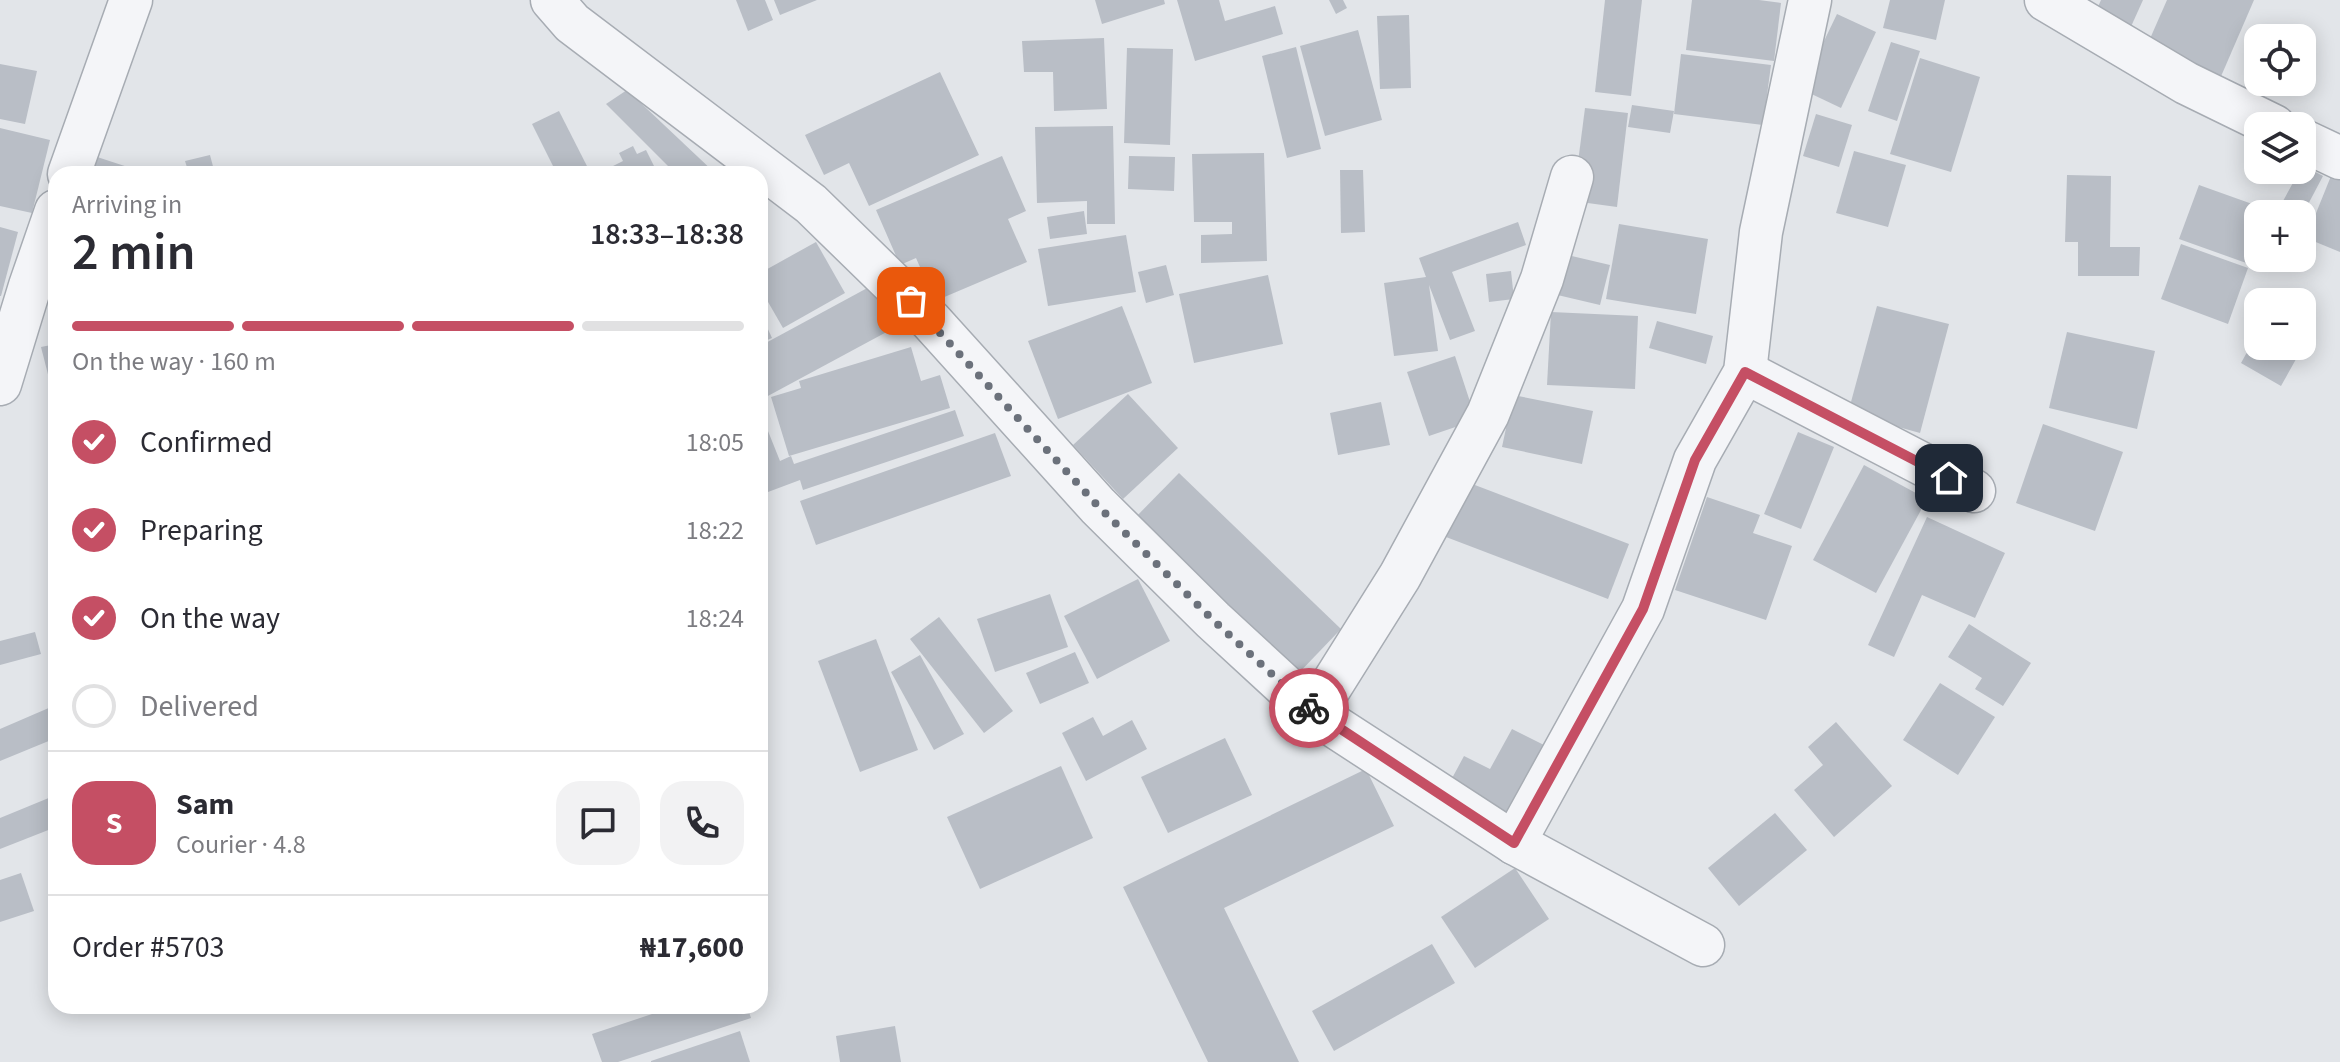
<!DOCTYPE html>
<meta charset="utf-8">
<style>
body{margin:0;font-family:"Source Sans 3",sans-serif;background:#f2f2f3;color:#2b2b33;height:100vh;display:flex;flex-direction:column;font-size:30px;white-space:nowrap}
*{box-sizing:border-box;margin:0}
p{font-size:26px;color:#7c7c81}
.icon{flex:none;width:44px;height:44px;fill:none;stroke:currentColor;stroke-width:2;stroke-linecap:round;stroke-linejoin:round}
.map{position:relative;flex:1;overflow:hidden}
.sheet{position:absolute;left:48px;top:166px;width:720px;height:848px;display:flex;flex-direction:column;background:#fff;border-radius:24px;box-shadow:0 4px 20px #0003}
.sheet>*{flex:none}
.tools{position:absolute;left:2244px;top:24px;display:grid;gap:16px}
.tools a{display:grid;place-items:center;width:72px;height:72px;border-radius:16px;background:#fff;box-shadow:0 4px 20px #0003;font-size:40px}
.pin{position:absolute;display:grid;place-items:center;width:68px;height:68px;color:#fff;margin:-34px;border-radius:16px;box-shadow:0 4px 12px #0006}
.courier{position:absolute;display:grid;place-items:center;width:80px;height:80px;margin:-40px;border:6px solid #c54f64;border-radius:50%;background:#fff;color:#222;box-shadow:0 2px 10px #0007}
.head em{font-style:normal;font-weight:600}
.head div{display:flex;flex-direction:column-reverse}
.head{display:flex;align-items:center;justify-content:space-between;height:136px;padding:0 24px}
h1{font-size:52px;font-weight:600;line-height:60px}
.bar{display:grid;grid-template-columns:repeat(4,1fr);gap:12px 8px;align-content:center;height:96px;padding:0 24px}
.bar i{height:10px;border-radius:6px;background:#e1e1e2}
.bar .active{background:#c54f64}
.bar p{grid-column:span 4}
.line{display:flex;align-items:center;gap:20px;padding:0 24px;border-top:2px solid #e1e1e2}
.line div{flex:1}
.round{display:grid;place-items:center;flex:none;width:84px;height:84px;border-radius:24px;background:#f2f2f3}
ol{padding:0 24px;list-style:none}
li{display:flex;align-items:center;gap:24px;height:88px}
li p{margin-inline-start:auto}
li .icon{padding:8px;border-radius:50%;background:#c54f64;color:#fff;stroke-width:4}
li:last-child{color:#7c7c81}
li i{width:44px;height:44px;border:4px solid #e1e1e2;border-radius:50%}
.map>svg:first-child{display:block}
.building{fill:#b9bec6}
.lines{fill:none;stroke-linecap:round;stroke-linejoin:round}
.minor-casing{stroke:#a7acb3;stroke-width:45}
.minor{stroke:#f4f5f8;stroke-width:42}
.done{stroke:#6b717b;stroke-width:8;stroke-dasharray:0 14.4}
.route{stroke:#c54f64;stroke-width:10}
</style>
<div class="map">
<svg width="2340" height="1062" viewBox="0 0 2340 1062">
<rect width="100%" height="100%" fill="#e2e5e9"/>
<g class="building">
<polygon points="736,0 765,0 773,20 748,31"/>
<polygon points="774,0 817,0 780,15"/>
<polygon points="1095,0 1164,0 1165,4 1102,24"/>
<polygon points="1177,0 1219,0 1225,21 1275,6 1283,34 1195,61"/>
<polygon points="1329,0 1343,0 1347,8 1336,14"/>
<polygon points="1605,0 1642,0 1631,96 1595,92"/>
<polygon points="1692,0 1759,0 1781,3 1774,61 1686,50"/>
<polygon points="1890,0 1945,0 1936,40 1883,28"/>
<polygon points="2101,0 2143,0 2129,31 2094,16"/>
<polygon points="2167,0 2254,0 2219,81 2145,50"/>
<polygon points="1837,14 1876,32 1841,108 1801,89"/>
<polygon points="1409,15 1411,88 1380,89 1377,16"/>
<polygon points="1358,30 1382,120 1325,136 1300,46"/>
<polygon points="1104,38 1107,109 1054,111 1053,72 1024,72 1022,41"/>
<polygon points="1891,42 1920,51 1897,121 1868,111"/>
<polygon points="1296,47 1321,149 1287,158 1262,56"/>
<polygon points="1127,48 1173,49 1170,145 1124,143"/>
<polygon points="1681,54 1771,65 1763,125 1674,114"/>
<polygon points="1920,58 1980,77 1951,172 1890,154"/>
<polygon points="0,64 37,71 25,124 0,119"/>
<polygon points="940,72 979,155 869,206 849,163 824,175 805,135"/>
<polygon points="627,90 716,174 676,174 606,104"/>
<polygon points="1632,105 1674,111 1670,133 1628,127"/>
<polygon points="1585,108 1628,113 1617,207 1573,201"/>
<polygon points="559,111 591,174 557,174 532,124"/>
<polygon points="1816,114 1852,125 1839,167 1803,156"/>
<polygon points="1113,126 1115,224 1087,224 1087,201 1037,203 1035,127"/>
<polygon points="0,128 50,140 32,213 0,206"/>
<polygon points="633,146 637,154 646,150 657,172 597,174 623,161 619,153"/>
<polygon points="1854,151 1906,165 1888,227 1836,213"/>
<polygon points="85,153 146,173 146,174 78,174"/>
<polygon points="1264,153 1267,261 1201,263 1201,235 1232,234 1232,222 1194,222 1192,154"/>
<polygon points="210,155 215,174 189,174 185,161"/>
<polygon points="1002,156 1026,211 1008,219 1027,262 935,301 916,258 900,265 876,210"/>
<polygon points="1129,156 1175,157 1174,191 1128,189"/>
<polygon points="2302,165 2323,176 2304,212 2283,201 2300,170 2302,170"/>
<polygon points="1340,170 1363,170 1365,232 1341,233"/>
<polygon points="2067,175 2111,176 2110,247 2140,247 2139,276 2078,276 2078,242 2065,242"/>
<polygon points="2331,176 2340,180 2340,252 2306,238"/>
<polygon points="2199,185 2269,210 2267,214 2258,214 2258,240 2249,264 2179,239"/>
<polygon points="1084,211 1087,234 1050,239 1047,217"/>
<polygon points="1518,222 1526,245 1452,272 1475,331 1450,340 1429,285 1438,351 1394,356 1384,283 1426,277 1419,258"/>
<polygon points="1619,224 1708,239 1696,314 1606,299"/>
<polygon points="0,227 18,232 1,296 0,296"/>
<polygon points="1126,235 1136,292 1048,306 1038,249"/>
<polygon points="816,242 845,293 783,328 760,288 760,273"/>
<polygon points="2181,244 2248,268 2228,324 2161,299"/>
<polygon points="1559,253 1610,265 1600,305 1549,293"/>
<polygon points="1166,265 1174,295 1146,303 1138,272"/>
<polygon points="1511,271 1514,299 1489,302 1486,274"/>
<polygon points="1268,275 1283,344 1194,363 1179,294"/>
<polygon points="871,286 894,328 766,397 760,386 760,346"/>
<polygon points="1122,306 1152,383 1058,419 1028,341"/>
<polygon points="1877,306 1949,324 1920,433 1848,413"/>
<polygon points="760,312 772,338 760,343"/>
<polygon points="1551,312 1638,316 1635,389 1547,385"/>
<polygon points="1657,321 1713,336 1706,364 1649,348"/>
<polygon points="2302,321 2314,327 2281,386 2241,363 2256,336 2258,337 2258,346 2302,346"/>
<polygon points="2067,332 2155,351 2137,429 2049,408"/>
<polygon points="56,344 56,402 55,402 41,347"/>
<polygon points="911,347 921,381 940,375 950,408 789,456 771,397 801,388 799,381"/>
<polygon points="1455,356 1476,420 1429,436 1407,372"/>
<polygon points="1128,394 1178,448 1123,499 1073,445"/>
<polygon points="1513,395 1593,411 1582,464 1502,447"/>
<polygon points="1381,402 1390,445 1338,455 1330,413"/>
<polygon points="955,410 964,436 803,490 800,480 760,495 760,411 780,461 791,456 794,464"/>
<polygon points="2043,424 2123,452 2095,531 2016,503"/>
<polygon points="1798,432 1834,447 1801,529 1764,514"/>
<polygon points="995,433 1011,476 816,545 800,501"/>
<polygon points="1864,465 1927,499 1876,593 1813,560"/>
<polygon points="1179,473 1341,629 1294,678 1131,522"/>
<polygon points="1467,482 1629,544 1608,599 1446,537"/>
<polygon points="1707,497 1760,515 1753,533 1792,546 1766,620 1675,590"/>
<polygon points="1927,517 2005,553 1975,618 1922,595 1894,657 1868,645"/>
<polygon points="1138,579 1170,641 1097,679 1064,616"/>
<polygon points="1050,594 1068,647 995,672 977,619"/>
<polygon points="939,617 1013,711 984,733 910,639"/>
<polygon points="1969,624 2031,663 2003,706 1975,689 1982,678 1948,657"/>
<polygon points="35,632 41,654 0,665 0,641"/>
<polygon points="876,639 918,750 860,772 818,661"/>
<polygon points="1075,652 1089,683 1040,704 1026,673"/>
<polygon points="920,655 964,734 934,750 891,672"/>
<polygon points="1940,683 1995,717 1958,775 1903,740"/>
<polygon points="51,707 56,719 56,738 0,761 0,729"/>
<polygon points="1093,717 1103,736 1132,720 1147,749 1086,781 1062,733"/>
<polygon points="1836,722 1892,786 1834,837 1794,790 1823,765 1808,747"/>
<polygon points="1512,729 1548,747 1511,815 1450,782 1464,756 1490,769"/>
<polygon points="1225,738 1252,795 1168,833 1141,777"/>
<polygon points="1061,766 1093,838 980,889 947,817"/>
<polygon points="1366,769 1394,826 1224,908 1299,1062 1208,1062 1123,887"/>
<polygon points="56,795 56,827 0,849 0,818"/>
<polygon points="1775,813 1807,850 1739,906 1708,868"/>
<polygon points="1515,868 1549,919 1475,968 1441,917"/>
<polygon points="21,873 34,911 0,922 0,880"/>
<polygon points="1432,944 1455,983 1334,1051 1312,1011"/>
<polygon points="676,1006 747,1006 751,1018 618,1062 602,1062 592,1034"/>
<polygon points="895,1026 901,1062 840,1062 836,1036"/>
<polygon points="740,1031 750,1062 651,1062 651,1061"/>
</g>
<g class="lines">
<g class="minor-casing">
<g id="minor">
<polyline points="552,0 572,23 811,204 931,321 1098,506 1213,620 1314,713 1514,843 1703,945"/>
<polyline points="2046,0 2186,83 2274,126"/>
<polyline points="2302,140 2340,158"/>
<polyline points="69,174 131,0"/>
<polyline points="1745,372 1974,491"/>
<polyline points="0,384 30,286 56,211"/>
<polyline points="1314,713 1400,576 1488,414 1542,279 1572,177"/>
<polyline points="1514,843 1643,609 1695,460 1745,372 1761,232 1810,0"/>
</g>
</g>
<use href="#minor" class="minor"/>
</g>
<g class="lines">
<polyline class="done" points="911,301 1098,506 1213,620 1309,708"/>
<polyline class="route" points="1309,708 1514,843 1643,609 1695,460 1745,372 1949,478"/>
</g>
</svg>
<div class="tools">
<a><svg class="icon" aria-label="locate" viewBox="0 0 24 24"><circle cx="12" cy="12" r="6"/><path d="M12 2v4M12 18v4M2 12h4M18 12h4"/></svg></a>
<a><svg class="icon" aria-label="layers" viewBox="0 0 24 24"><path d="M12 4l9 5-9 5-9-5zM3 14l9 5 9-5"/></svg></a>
<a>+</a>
<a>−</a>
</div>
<div class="pin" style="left:911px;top:301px;background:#ea580c"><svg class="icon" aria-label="bag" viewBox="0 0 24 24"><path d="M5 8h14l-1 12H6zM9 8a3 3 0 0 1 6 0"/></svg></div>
<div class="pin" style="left:1949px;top:478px;background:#1f2937"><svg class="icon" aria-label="home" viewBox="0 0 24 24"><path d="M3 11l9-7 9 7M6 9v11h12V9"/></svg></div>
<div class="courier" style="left:1309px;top:708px"><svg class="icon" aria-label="bike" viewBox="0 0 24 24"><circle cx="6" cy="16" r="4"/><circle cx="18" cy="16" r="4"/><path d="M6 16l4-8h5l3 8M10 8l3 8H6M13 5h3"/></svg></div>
<section class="sheet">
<div class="head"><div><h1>2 min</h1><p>Arriving in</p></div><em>18:33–18:38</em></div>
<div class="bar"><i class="active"></i><i class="active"></i><i class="active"></i><i></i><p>On the way · 160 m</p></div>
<ol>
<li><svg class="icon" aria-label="check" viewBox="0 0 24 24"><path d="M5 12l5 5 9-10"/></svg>Confirmed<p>18:05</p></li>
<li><svg class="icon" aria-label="check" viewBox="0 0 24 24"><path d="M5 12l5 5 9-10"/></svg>Preparing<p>18:22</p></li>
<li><svg class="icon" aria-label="check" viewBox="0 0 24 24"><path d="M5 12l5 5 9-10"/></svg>On the way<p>18:24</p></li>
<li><i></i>Delivered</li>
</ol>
<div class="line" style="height:144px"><b class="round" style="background:#c54f64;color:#fff">S</b><div><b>Sam</b><p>Courier · 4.8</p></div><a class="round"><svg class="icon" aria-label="chat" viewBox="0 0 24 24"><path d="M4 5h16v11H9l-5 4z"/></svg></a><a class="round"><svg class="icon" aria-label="phone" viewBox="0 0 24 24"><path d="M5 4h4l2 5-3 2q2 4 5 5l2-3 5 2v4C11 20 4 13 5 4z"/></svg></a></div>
<div class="line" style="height:104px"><div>Order #5703</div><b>₦17,600</b></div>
</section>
</div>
